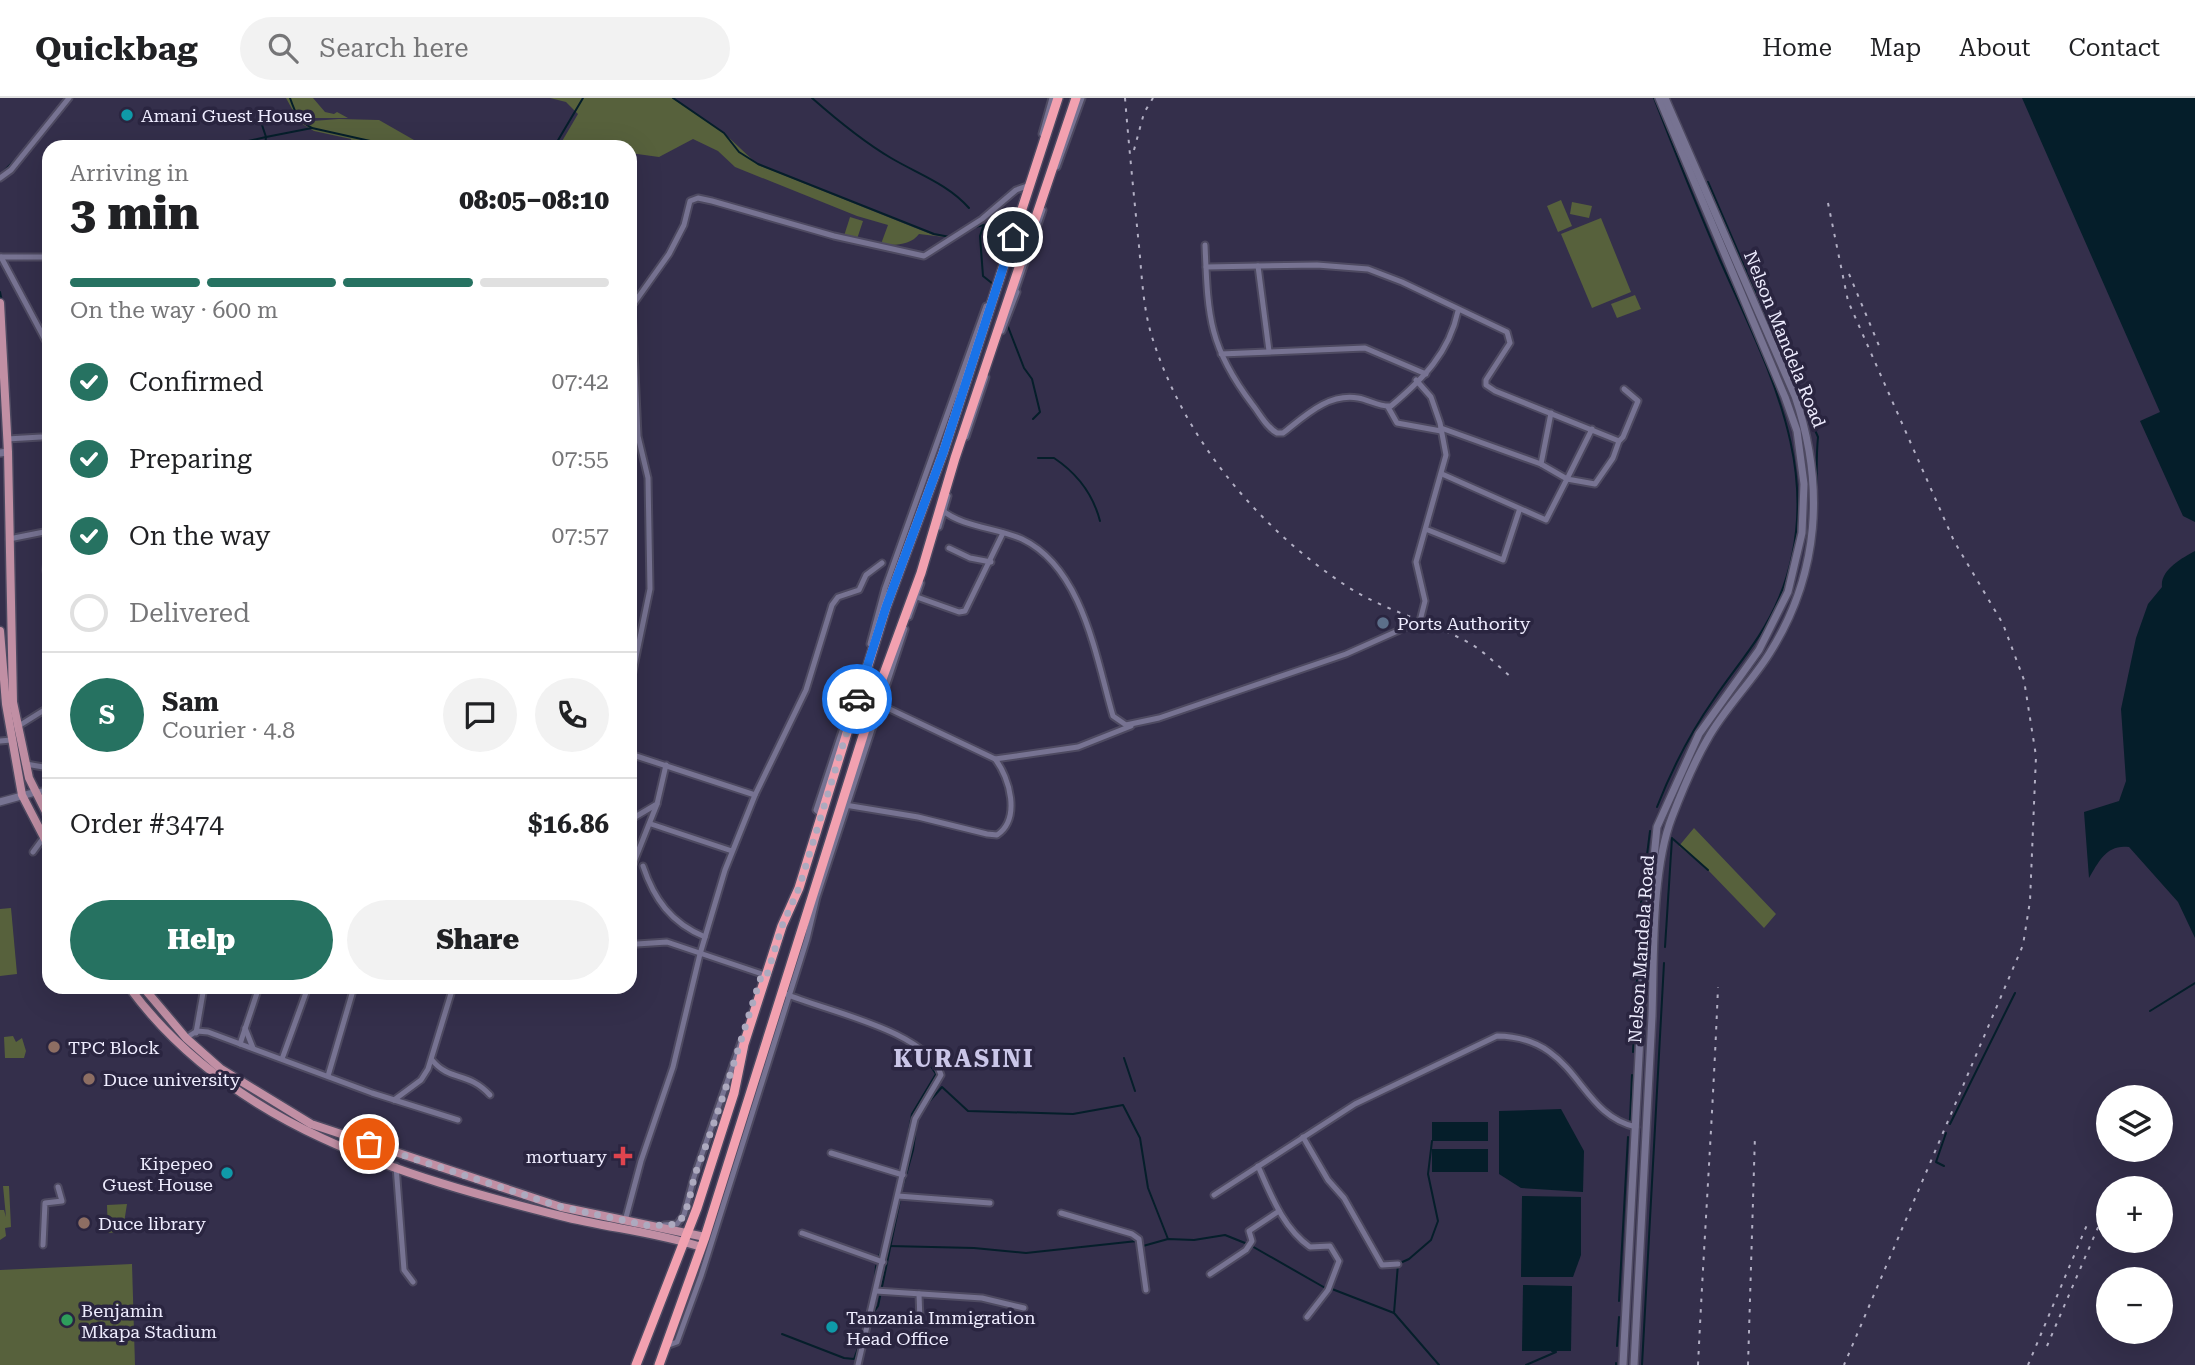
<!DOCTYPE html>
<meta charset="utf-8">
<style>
body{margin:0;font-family:"Roboto Serif",serif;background:#f2f2f2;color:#202124;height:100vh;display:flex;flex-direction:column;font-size:26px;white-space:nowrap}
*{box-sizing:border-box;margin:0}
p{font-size:23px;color:#757577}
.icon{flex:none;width:38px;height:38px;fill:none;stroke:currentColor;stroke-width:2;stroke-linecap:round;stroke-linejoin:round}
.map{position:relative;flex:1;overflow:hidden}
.drawer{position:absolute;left:42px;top:42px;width:595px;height:854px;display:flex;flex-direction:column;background:#fff;border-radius:21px;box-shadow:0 7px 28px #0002}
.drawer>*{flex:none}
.buttons{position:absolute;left:2096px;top:987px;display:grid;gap:14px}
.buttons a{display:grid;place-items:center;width:77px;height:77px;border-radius:50%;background:#fff;box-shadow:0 7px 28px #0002;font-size:35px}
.pin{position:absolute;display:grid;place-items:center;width:60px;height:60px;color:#fff;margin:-30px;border:4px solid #fff;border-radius:50%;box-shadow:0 2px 7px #0007}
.courier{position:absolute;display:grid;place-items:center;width:70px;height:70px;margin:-35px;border:5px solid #1a73e8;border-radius:50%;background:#fff;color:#222;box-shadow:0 2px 9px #0007}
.head em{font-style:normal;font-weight:800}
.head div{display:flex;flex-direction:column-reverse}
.head{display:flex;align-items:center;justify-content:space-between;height:119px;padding:0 28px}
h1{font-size:46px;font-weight:800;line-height:52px}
.bar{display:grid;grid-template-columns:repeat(4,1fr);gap:10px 7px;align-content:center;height:84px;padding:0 28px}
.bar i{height:9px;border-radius:5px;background:#e0e0e0}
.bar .current{background:#267261}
.bar p{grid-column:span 4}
.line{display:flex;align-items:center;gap:18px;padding:0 28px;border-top:2px solid #e0e0e0}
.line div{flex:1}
.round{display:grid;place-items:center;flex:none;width:74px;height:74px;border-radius:37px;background:#f2f2f2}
ol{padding:0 28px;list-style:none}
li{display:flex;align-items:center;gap:21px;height:77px}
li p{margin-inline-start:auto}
li .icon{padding:7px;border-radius:50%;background:#267261;color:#fff;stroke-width:4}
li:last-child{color:#757577}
li i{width:38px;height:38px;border:4px solid #e0e0e0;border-radius:50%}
.cta{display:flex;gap:14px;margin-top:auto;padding:14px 28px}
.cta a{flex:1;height:80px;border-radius:42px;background:#267261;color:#fff;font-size:28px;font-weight:800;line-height:80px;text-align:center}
.cta a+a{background:#f2f2f2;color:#202124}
header{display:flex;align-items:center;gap:42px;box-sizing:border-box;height:98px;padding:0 35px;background:#fff;border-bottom:2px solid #e0e0e0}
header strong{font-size:33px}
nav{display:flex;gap:38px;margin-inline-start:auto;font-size:24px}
.search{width:490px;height:63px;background:#f2f2f2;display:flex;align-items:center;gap:18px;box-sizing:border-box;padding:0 24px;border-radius:38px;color:#757577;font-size:26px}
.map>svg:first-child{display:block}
.green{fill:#57613c}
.water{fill:#051e2a}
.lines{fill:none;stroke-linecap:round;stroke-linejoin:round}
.stream{stroke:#051e2a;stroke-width:2}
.street-casing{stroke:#4e4a61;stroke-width:9}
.secondary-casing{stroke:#4e4a61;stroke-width:10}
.primary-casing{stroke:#4e4a61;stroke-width:11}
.highway-casing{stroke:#4e4a61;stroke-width:12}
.street{stroke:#777392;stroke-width:5}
.secondary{stroke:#777392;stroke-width:7}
.primary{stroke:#c18fa4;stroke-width:8}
.highway{stroke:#f2a1b0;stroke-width:9}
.rail{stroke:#b2afc4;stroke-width:2;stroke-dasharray:3.5 7;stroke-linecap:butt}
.done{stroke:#adaabf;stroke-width:7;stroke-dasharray:0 12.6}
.route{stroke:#1a73e8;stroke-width:9}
.culture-dot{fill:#0f9aa8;stroke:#2a2540;stroke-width:2.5}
.service-dot{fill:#5c6f8a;stroke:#2a2540;stroke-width:2.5}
.education-dot{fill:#8d6e63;stroke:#2a2540;stroke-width:2.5}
.health-dot{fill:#e0444e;stroke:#2a2540;stroke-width:2.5}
.leisure-dot{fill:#2e9e5b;stroke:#2a2540;stroke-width:2.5}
.labels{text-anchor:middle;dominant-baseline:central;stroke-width:7;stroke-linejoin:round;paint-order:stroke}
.poi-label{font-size:18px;fill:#eeecfe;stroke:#2a2540;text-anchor:start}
.street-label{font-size:18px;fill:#eeecfe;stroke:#2a2540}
.district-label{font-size:24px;font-weight:bold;letter-spacing:2px;fill:#cac6e8;stroke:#2a2540}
</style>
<header>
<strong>Quickbag</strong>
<div class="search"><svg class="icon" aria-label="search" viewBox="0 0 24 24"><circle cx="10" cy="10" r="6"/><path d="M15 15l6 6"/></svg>Search here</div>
<nav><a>Home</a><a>Map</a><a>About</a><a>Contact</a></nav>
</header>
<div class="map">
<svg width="2195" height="1267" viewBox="0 0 2195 1267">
<rect width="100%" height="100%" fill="#342f4b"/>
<g class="green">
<polygon points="286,0 313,0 325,14 334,16 337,14 348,20 297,20"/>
<path d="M 550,0 L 672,0 L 724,35 L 758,67 L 933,137 L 953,140 L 919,136 C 911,147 894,148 881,146 L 888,127 L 857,118 L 735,69 L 718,53 L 693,41 L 659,59 L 630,55 L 630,49 L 564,49 L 561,45 L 578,16 L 566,4 Z"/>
<polygon points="339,21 379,22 414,42 415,49 352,49 351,41 314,33 299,24"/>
<polygon points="1561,102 1572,128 1558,134 1547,108"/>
<polygon points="1572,104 1592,108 1589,120 1570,116"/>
<polygon points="850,119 863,123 857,141 844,138"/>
<polygon points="1601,120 1631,194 1592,210 1561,136"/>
<polygon points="1635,197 1641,211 1617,220 1611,206"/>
<polygon points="1694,730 1776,816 1764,830 1708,772 1679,748"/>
<polygon points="11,810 17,876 0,878 0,811"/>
<polygon points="13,938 16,944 22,940 26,953 24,960 5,960 4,939"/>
<polygon points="3,1088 9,1088 11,1129 5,1130 6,1138 0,1142 0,1112 4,1112 6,1119"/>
<polygon points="127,1106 124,1125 119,1134 108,1135 107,1107"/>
<polygon points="132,1166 135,1267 0,1267 0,1172"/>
</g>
<g class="water">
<polygon points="2022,0 2195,0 2195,424 2183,418 2140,323 2160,314"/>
<path d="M 2195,453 L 2195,840 L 2178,804 L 2129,749 C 2107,746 2099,763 2089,780 L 2084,714 L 2119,703 L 2126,683 L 2121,611 L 2136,540 L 2148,506 L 2162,489 C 2160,472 2182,460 2195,453 Z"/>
<polygon points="1561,1011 1584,1053 1583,1094 1521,1090 1499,1076 1499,1013"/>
<rect x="1432" y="1024" width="56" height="19"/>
<rect x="1432" y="1051" width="56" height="23"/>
<polygon points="1522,1098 1581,1099 1581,1157 1573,1179 1521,1179"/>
<polygon points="1523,1187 1572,1188 1571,1253 1522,1253"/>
</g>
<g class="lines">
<g class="stream">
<path d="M 290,0 C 295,14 298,23 312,30 L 397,49"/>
<polyline points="673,0 724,35 739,54 758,66 934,136 950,139"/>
<path d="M 812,0 C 837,22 862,43 891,60 C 918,76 948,86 969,110"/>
<path d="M 1654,0 C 1675,54 1697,109 1720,162 C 1768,271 1829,379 1779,500 C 1763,539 1737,567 1714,601 C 1690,635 1672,671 1657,709"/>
<polyline points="51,19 60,7"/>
<polyline points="1075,29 1078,18"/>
<polyline points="221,49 266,39 257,12"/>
<polyline points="265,49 266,39 312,30"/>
<polyline points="554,49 583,0"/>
<polyline points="3,74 21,56"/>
<path d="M 1708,84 L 1818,339 C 1814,378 1821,416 1812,454"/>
<polyline points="975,129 984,127"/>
<polyline points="983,129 980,138 983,178 993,186"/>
<polyline points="0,194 2,204"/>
<polyline points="1007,226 1024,270 1032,281 1040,314 1033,321"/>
<path d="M 1038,360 L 1054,360 C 1078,376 1093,396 1100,423"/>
<polyline points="1777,549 1785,535"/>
<polyline points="1673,741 1708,772"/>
<polyline points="1641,805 1650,733"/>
<polyline points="1665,849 1672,740"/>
<polyline points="2150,913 2195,885"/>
<polyline points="1633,954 1641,812"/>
<polyline points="1124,960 1135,993"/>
<polyline points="927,1006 942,989 968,1013 1073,1016 1123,1007 1140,1040 1148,1090 1168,1141"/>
<polyline points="1630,1023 1632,977"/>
<polyline points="1950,1026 2015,895"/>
<polyline points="904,1059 912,1016 936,976 923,957"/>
<polyline points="1944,1068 1936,1064 1946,1035"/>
<polyline points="901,1095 913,1052 916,1029"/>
<polyline points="889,1148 974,1150 1026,1155 1137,1143"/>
<polyline points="1143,1148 1168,1141 1194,1142 1225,1137 1250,1147 1327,1191"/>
<polyline points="879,1158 883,1149"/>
<polyline points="875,1182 876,1168"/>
<polyline points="1332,1191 1394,1215 1439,1267"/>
<polyline points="1619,1203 1628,1039"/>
<polyline points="873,1215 878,1208 900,1102"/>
<polyline points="1394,1215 1398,1166 1409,1161 1431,1142 1438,1123 1428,1076 1432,1043"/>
<polyline points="782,1236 844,1260 854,1261 860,1245"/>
<polyline points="867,1239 871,1224"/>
<polyline points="1617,1248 1619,1219"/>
<polyline points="1526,1267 1556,1254 1552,1253"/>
<polyline points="1616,1267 1616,1265"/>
<polyline points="1642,1267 1664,865"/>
</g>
<g class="street-casing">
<g id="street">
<polyline points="1042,36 1052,0"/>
<polyline points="1057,69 1082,0"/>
<polyline points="0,80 11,72 69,0"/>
<path d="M 1205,147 C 1208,217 1208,248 1252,306 C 1260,316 1266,329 1277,335 L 1283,335 C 1305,318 1328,295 1358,300 C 1370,302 1379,309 1391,308 C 1423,281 1449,255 1458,213"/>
<polyline points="0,159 49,159"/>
<polyline points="1,159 49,249"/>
<polyline points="1258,168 1269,253"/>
<polyline points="1206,169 1317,167 1368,171 1402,184 1507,234 1510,245 1486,282 1486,287 1495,293 1619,343 1613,360 1595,386 1567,381 1592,331"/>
<polyline points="1015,194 1043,112"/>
<polyline points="1002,233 1017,194"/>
<polyline points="1221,256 1365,250 1426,276"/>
<polyline points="1388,309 1397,325 1441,333"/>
<polyline points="1441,330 1541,366 1567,381 1546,422 1442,376"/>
<polyline points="966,339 986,279"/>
<polyline points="7,341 41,339"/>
<polyline points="1619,343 1623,339 1638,303 1624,291"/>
<polyline points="1541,366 1551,315"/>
<path d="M 942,412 C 962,429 998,430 1022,441 C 1083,470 1096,560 1113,618 L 1126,627 L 1159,620 L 1346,556 L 1420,523 L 1425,503 L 1416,464 L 1446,357 L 1440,325 L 1431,299 L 1416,282"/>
<polyline points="939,429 948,398"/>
<polyline points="1428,432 1503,462 1519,413"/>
<polyline points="49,433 46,472 49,499"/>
<polyline points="9,441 49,433"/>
<polyline points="949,450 970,460 991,464"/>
<polyline points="914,498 959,514 965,513 1003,435"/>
<polyline points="909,519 921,485"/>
<polyline points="49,534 49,537"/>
<polyline points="870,546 885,490 986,208"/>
<polyline points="630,588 650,491 648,380 638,338 632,208 669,156 684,127 690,103 698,100 712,103 834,138 924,158 982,121 1016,92 1030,87"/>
<polyline points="17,629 49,609"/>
<polyline points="0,643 11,642"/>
<polyline points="630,656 755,697"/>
<polyline points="995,661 1078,649 1131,628"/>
<polyline points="26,666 49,670"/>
<polyline points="36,694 49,692"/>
<path d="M 845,707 L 918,719 L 987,736 L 997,737 C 1021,721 1010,680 995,661 L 877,605"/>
<polyline points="822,717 816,712 861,575"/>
<polyline points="630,722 657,706 666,667"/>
<polyline points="651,726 732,753"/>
<polyline points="33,754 44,739"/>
<path d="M 643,768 C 654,801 671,825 705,839"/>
<polyline points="630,774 657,706"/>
<polyline points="637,846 667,844 762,876"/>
<path d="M 786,896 C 825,913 928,933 941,977 L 915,1021 L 858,1267"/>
<polyline points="245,930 253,950"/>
<polyline points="196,935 204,889"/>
<polyline points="186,940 197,933 208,934 372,995 458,1022"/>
<polyline points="240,946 259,889"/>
<polyline points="282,961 308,889"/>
<path d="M 432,962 C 450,984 468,973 490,997"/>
<polyline points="328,978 354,889"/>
<polyline points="394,1002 421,982 428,971 453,889"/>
<polyline points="1303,1039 1328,1082 1344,1100 1382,1167 1398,1166"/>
<polyline points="831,1055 903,1077"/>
<polyline points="396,1068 404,1172 413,1184"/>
<path d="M 1258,1068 C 1271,1097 1283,1130 1310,1149 L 1330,1148 L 1339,1163 L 1328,1192 L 1307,1219"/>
<path d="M 1214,1097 L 1355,1006 L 1497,938 C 1579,939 1576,1016 1636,1029"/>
<polyline points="898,1098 990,1105"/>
<polyline points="1061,1115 1132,1136 1139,1141 1146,1192"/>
<polyline points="625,1123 641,1063 673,969 700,856 725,772 755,697 806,592 832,507 838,499 859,492 866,477 882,465"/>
<polyline points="664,1127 677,1126 684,1117 694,1079 741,944"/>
<polyline points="802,1135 883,1164"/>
<polyline points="43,1147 45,1105 62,1103 58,1089"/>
<polyline points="1210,1176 1246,1152 1252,1143 1249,1133 1279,1113"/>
<polyline points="876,1193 982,1200 1024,1210"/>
<polyline points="919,1196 920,1223"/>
<polyline points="666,1248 677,1244 701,1178 807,841 817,799 905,531"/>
</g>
</g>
<g class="secondary-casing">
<g id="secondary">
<polyline points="0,355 8,354"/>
<polyline points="0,704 36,694"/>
<polyline points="1623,1267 1644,861 1657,729 1699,636 1759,552 1788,494 1802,435 1804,386 1797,333 1785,299 1659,0"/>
<path d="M 1634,1267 C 1640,1151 1646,1035 1652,918 C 1654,860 1651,773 1672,719 C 1682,693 1693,666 1707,642 C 1724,611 1750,586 1769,556 C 1820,476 1825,387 1795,298 L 1665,0"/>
</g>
</g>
<g class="primary-casing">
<g id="primary">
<polyline points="0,205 8,354 13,604 29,680 49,720"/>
<polyline points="0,533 6,606 22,697 49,749"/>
<path d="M 129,889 C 231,1028 401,1078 561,1118 C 608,1130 656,1134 701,1149"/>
<polyline points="143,889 186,940 221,971 311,1026 561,1109 705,1139"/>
</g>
</g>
<g class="highway-casing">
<g id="highway">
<polyline points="636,1267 697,1110 734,995 744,946 782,828 799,790 886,509 943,355 1058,0"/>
<polyline points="659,1267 705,1139 874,603 921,475 955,360 1076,0"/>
</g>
</g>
<use href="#street" class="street"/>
<use href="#secondary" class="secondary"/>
<use href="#primary" class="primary"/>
<use href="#highway" class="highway"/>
<g class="rail">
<path d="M 1125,0 C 1129,49 1134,99 1139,148 C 1142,179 1143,212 1153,242 C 1185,341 1256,427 1342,485 C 1382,513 1429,522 1471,546 C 1486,555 1499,569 1512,580"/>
<polyline points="1134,52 1144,15 1153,0"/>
<polyline points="1828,105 1848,203 1954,443 2003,526 2024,582 2036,658 2030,803 2023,847 1844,1267"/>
<polyline points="1849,176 1880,250"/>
<polyline points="2047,1248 2099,1127"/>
<path d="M 1698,1267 C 1704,1141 1713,1015 1718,889"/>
<polyline points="1748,1267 1755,1037"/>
<polyline points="2028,1267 2089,1122"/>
</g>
</g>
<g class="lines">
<path class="done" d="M 369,1046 L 561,1109 L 650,1128 L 677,1126 C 691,1112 690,1088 697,1071 C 722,1007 741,941 762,876 L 767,877 L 782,828 L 799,790 L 857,601"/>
<polyline class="route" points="857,601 886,509 943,355 1013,139"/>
</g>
<g class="culture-dot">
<circle cx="127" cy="17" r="7"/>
<circle cx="227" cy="1075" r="7"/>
<circle cx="832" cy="1229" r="7"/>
</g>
<circle class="service-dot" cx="1383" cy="525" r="7"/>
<g class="education-dot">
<circle cx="54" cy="949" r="7"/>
<circle cx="89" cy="981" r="7"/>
<circle cx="84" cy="1125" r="7"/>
</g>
<path class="health-dot" d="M619.5 1047.5h7v7h7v7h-7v7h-7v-7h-7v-7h7z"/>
<circle class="leisure-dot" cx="67" cy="1222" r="7"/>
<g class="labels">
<g class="poi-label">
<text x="141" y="17">Amani Guest House</text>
<text x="1397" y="525">Ports Authority</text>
<text x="68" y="949">TPC Block</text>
<text x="103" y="981">Duce university</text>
<text x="607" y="1058" text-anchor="end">mortuary</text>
<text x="213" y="1065" text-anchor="end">Kipepeo<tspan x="213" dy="21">Guest House</tspan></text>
<text x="98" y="1125">Duce library</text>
<text x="81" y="1212">Benjamin<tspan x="81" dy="21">Mkapa Stadium</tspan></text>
<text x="846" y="1219">Tanzania Immigration<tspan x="846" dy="21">Head Office</tspan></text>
</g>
<g class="street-label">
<text transform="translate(1785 241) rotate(68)">Nelson Mandela Road</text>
<text transform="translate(1641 851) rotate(-86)">Nelson Mandela Road</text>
</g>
<g class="district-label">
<text x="964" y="961">KURASINI</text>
</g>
</g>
</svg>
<div class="buttons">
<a><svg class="icon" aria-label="layers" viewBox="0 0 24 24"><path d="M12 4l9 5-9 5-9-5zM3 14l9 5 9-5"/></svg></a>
<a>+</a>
<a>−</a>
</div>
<div class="pin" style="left:369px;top:1046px;background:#ea580c"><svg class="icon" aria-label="bag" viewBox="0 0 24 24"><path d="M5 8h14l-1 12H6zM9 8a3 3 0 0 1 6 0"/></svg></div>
<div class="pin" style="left:1013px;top:139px;background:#1f2937"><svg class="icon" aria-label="home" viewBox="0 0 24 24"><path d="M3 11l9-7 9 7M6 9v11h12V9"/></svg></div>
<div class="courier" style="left:857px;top:601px"><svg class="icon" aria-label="car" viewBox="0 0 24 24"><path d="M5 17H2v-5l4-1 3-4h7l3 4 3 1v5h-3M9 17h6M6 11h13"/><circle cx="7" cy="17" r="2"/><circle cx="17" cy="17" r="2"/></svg></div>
<section class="drawer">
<div class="head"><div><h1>3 min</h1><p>Arriving in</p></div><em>08:05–08:10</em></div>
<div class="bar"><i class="current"></i><i class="current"></i><i class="current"></i><i></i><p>On the way · 600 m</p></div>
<ol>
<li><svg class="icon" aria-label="check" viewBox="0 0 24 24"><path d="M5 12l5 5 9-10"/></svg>Confirmed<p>07:42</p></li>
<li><svg class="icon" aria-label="check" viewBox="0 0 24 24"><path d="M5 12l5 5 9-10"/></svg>Preparing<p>07:55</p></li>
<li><svg class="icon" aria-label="check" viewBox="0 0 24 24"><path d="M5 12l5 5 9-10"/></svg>On the way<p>07:57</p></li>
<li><i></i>Delivered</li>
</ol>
<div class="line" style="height:126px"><b class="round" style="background:#267261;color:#fff">S</b><div><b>Sam</b><p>Courier · 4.8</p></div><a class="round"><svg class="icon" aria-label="chat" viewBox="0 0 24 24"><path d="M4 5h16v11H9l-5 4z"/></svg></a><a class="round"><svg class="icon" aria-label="phone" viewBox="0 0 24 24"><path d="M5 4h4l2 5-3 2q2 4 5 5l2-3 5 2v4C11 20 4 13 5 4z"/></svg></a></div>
<div class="line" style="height:91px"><div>Order #3474</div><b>$16.86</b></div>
<div class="cta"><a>Help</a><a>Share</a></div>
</section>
</div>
